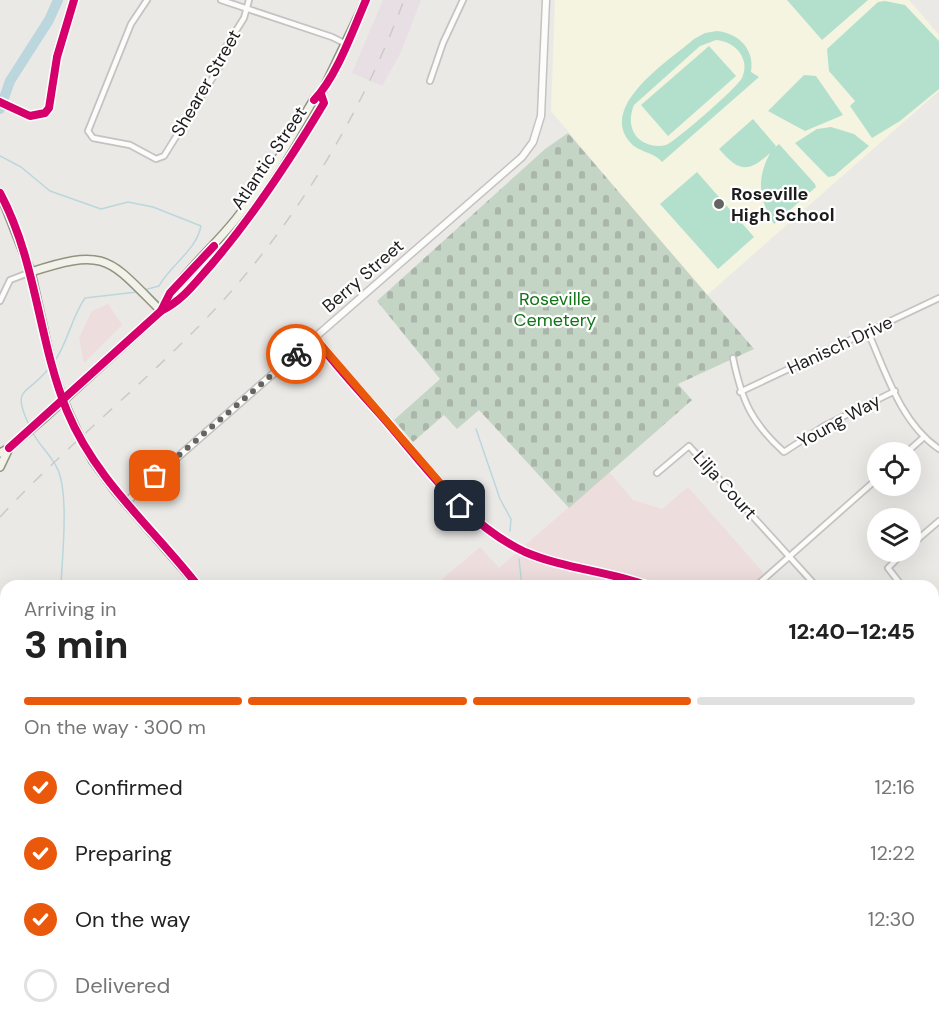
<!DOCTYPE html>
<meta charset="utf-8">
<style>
body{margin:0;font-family:"DM Sans",sans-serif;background:#f6f6f6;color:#222;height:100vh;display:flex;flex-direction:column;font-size:22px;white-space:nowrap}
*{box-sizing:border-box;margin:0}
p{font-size:20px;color:#767676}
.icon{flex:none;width:33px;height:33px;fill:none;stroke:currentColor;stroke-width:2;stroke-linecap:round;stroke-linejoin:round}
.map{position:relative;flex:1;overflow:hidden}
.side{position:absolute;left:0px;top:580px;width:939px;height:452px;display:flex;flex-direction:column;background:#fff;border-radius:18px 18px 0 0;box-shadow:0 6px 24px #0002}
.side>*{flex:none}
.fabs{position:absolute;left:867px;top:442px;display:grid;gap:12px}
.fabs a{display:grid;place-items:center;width:54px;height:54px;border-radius:50%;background:#fff;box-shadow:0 6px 24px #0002;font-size:30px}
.pin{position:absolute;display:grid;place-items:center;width:51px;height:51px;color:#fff;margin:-26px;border-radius:12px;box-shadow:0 3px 9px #0006}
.courier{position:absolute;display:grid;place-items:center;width:60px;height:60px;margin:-30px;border:4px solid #ea580c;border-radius:50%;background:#fff;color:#222;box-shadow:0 2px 8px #0007}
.head em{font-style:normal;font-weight:800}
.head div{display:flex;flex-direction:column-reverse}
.head{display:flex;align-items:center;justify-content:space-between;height:102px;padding:0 24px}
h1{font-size:39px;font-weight:800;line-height:45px}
.bar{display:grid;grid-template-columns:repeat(4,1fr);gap:9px 6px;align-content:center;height:72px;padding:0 24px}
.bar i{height:8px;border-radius:4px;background:#e0e0e0}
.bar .on{background:#ea580c}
.bar p{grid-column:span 4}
ol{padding:0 24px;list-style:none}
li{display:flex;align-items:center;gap:18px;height:66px}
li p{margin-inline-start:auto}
li .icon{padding:6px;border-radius:50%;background:#ea580c;color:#fff;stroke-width:4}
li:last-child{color:#767676}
li i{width:33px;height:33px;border:3px solid #e0e0e0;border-radius:50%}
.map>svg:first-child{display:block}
.commercial{fill:#eddddc}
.education{fill:#f5f4e1}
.railway{fill:#e8dfe4}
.cemetery{fill:url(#cemetery-stones)}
.pitch{fill:#b3e0cd;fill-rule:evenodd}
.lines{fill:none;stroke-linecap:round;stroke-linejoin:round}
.stream{stroke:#bbd6dd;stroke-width:1.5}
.river{stroke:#bbd6dd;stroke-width:10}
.minor-casing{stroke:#c4c3c2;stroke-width:8}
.tertiary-casing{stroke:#c4c3c2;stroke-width:9}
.secondary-casing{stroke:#92947f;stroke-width:10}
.minor{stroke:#fcfcfb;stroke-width:4.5}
.tertiary{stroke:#fcfcfb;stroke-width:6}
.secondary{stroke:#f2f2ea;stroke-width:7}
.rail{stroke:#cacac9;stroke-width:1.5;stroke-dasharray:12 12;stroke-linecap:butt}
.secondary-bridge-casing{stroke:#92947f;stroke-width:10;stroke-linecap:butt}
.secondary-bridge{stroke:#f2f2ea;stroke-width:7}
.cycleway-casing{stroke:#fff;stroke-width:11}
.cycleway{stroke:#d6006c;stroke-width:8}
.done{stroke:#656463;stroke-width:6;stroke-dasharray:0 10.8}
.route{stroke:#ea580c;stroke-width:8}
.poi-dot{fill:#656463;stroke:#fff;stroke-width:2}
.labels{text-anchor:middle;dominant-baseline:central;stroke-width:4.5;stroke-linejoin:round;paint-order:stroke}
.street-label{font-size:18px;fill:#1d1d1d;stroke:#fff}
.poi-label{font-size:18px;font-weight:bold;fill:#1d1d1d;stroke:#fff;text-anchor:start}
.park-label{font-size:18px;fill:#117518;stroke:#fff}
</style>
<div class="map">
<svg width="939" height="1031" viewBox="0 0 939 1031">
<defs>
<pattern id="cemetery-stones" width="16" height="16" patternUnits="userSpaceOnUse" patternTransform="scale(1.5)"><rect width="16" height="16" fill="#c5d5c5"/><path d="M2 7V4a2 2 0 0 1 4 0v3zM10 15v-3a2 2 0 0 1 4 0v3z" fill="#a9b6a9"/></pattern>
</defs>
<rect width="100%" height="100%" fill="#ebe9e6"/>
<g class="commercial">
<polygon points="108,304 122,325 84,363 79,338 92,311"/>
<polygon points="609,472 633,500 662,509 688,487 775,586 434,586 480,547 499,568"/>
<polygon points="933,940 939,993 939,1031 610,1031 606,1026 933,1026"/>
</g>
<polygon class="education" points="555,0 909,0 939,35 939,91 706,296 551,111"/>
<polygon class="railway" points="383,0 421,0 401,52 382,86 352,73"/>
<polygon class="cemetery" points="568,133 754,349 678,384 692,400 569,508 479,410 457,429 444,415 413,442 394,420 440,379 377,301 545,149"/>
<g class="pitch">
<polygon points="787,0 868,0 822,40"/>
<polygon points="885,1 905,5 939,41 939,89 900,121 872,138 850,106 855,101 829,71 827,49 878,2"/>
<path d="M 717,31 C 739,33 755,50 751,72 L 759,77 L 662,162 C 653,151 638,153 629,141 C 600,104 670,60 694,39 L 705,33 ZM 716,40 C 735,41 751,59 742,78 C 737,88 676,141 666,145 C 655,148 643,144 636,136 C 629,126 630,115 634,105 L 700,46 Z"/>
<polygon points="709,46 736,76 668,136 641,105"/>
<polygon points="804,75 816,76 843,115 805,131 768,111"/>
<path d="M 753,119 L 776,146 L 773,149 L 779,144 L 815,184 L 816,187 L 774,224 C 759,198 756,180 770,153 C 748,173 739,172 719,149 Z"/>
<polygon points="831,127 854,134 869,146 834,176 828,177 795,143 817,129"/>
<polygon points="697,172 754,237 718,269 660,204"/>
</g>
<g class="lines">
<g class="stream">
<path d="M 0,156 L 21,167 L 50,191 L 101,209 L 128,202 L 153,207 L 201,226 C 196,251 171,264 159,286 L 144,290"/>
<path d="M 54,362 C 68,343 71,318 85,298 L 137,292"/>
<path d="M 30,427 C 10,385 27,397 49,368"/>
<polyline points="476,429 500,499 511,519 510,531"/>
<path d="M 32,431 C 38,444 49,453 56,466 C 70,490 62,557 61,586"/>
<polyline points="519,559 522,586"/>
<polyline points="0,667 6,662"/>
<polyline points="0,698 6,703"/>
<polyline points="0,768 6,762"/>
<polyline points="0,969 6,969"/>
<polyline points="142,1031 143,1026"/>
</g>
<polyline class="river" points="0,109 10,81 49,20 58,0"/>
<g class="minor-casing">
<g id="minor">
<polyline points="147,0 131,24 88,131 93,138 130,145 156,159 164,156 220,66 222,53 244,18 249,0"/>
<polyline points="221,0 332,37 346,44"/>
<polyline points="430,81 443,43 463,0"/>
<polyline points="0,301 10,280 31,272"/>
<path d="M 868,332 C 886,373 901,423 939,449"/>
<path d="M 733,358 C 742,401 751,422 784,452 L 824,426 L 895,391"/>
<polyline points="740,392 939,298"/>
<polyline points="906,453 924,437"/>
<polyline points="657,473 689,446 816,586"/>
<polyline points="910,546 939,521"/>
<polyline points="756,586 878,478"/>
<polyline points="902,586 888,568 904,552"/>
<polyline points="933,618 939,615"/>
</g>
</g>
<g class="tertiary-casing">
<g id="tertiary">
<path d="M 315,338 C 336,367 362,394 386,421 C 428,470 466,524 525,552 C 565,569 608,571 648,586"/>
<polyline points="125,503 522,157 533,142 541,116 546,0"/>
<polyline points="933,738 939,738"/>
<polyline points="933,845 933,855"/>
<polyline points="933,874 939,900"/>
<polyline points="933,903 939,946"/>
</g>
</g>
<g class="secondary-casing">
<g id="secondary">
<polyline points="0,193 31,272 47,344"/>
<path d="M 31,272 C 107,247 109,259 161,311"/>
<path d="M 161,311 C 179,276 212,249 236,219 C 266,182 290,140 314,99 L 321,94 L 366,0"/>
<path d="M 0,453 L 9,448 L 42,420 L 161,311 C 183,300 195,283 211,265 C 254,215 290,160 324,103 L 321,94"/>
<polyline points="93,461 116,492 198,586"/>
<polyline points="0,467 9,448"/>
<polyline points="574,1026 578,1031"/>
<polyline points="591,1026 595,1031"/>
</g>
</g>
<use href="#minor" class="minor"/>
<use href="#tertiary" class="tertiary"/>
<use href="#secondary" class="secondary"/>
<path class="rail" d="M 0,517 C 62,450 133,393 197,328 C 288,236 359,121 404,0"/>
<g class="secondary-bridge-casing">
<path id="secondary-bridge" d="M 47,344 C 55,386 72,424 93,461"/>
</g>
<use href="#secondary-bridge" class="secondary-bridge"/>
<g class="cycleway-casing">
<g id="cycleway">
<path d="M 314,100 C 336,78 353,30 366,0"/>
<polyline points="0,102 30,116 45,113 49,108 57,57 74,0"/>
<path d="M 0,193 C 37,262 38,340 67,411 C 96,481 153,528 198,586"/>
<polyline points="161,311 170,293 214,246"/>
<path d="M 315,338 C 336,367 362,394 386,421 C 428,470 466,524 525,552 C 565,569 608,571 648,586"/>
<path d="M 9,448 L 161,311 C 183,300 195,283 211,265 C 254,215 290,160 324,103 L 321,94"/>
</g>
</g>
<use href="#cycleway" class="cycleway"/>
</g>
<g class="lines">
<polyline class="done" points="155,476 296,354"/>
<polyline class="route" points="296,354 315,338 460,506"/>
</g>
<circle class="poi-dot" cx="719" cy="204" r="6"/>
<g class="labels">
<g class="street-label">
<text transform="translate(206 83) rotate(-60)">Shearer Street</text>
<text transform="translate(269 158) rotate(-56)">Atlantic Street</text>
<text transform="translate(363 276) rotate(-41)">Berry Street</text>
<text transform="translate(840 345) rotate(-25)">Hanisch Drive</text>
<text transform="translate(839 421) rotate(-29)">Young Way</text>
<text transform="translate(725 485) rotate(48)">Lilja Court</text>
</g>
<g class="poi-label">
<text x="731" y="194">Roseville<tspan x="731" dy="21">High School</tspan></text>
</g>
<g class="park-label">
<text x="555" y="299">Roseville<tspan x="555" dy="21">Cemetery</tspan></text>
</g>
</g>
</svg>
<div class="fabs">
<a><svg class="icon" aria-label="locate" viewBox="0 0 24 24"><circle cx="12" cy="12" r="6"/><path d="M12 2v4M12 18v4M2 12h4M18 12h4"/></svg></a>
<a><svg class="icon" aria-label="layers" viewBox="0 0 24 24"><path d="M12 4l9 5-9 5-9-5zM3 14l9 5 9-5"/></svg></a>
</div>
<div class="pin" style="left:155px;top:476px;background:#ea580c"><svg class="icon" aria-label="bag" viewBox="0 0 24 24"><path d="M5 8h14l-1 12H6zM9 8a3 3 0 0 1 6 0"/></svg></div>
<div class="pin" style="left:460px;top:506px;background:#1f2937"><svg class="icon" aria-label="home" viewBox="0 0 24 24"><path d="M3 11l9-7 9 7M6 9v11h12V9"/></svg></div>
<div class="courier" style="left:296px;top:354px"><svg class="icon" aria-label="bike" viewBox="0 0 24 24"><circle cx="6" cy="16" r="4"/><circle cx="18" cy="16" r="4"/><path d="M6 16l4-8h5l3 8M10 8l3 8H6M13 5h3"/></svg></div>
<section class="side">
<div class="head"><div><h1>3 min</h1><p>Arriving in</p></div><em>12:40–12:45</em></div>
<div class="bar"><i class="on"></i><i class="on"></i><i class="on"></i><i></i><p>On the way · 300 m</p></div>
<ol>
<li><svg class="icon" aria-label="check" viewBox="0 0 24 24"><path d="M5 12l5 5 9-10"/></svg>Confirmed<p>12:16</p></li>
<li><svg class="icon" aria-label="check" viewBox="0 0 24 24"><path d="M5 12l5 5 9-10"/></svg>Preparing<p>12:22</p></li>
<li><svg class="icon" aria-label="check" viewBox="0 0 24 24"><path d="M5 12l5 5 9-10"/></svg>On the way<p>12:30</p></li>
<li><i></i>Delivered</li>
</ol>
</section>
</div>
